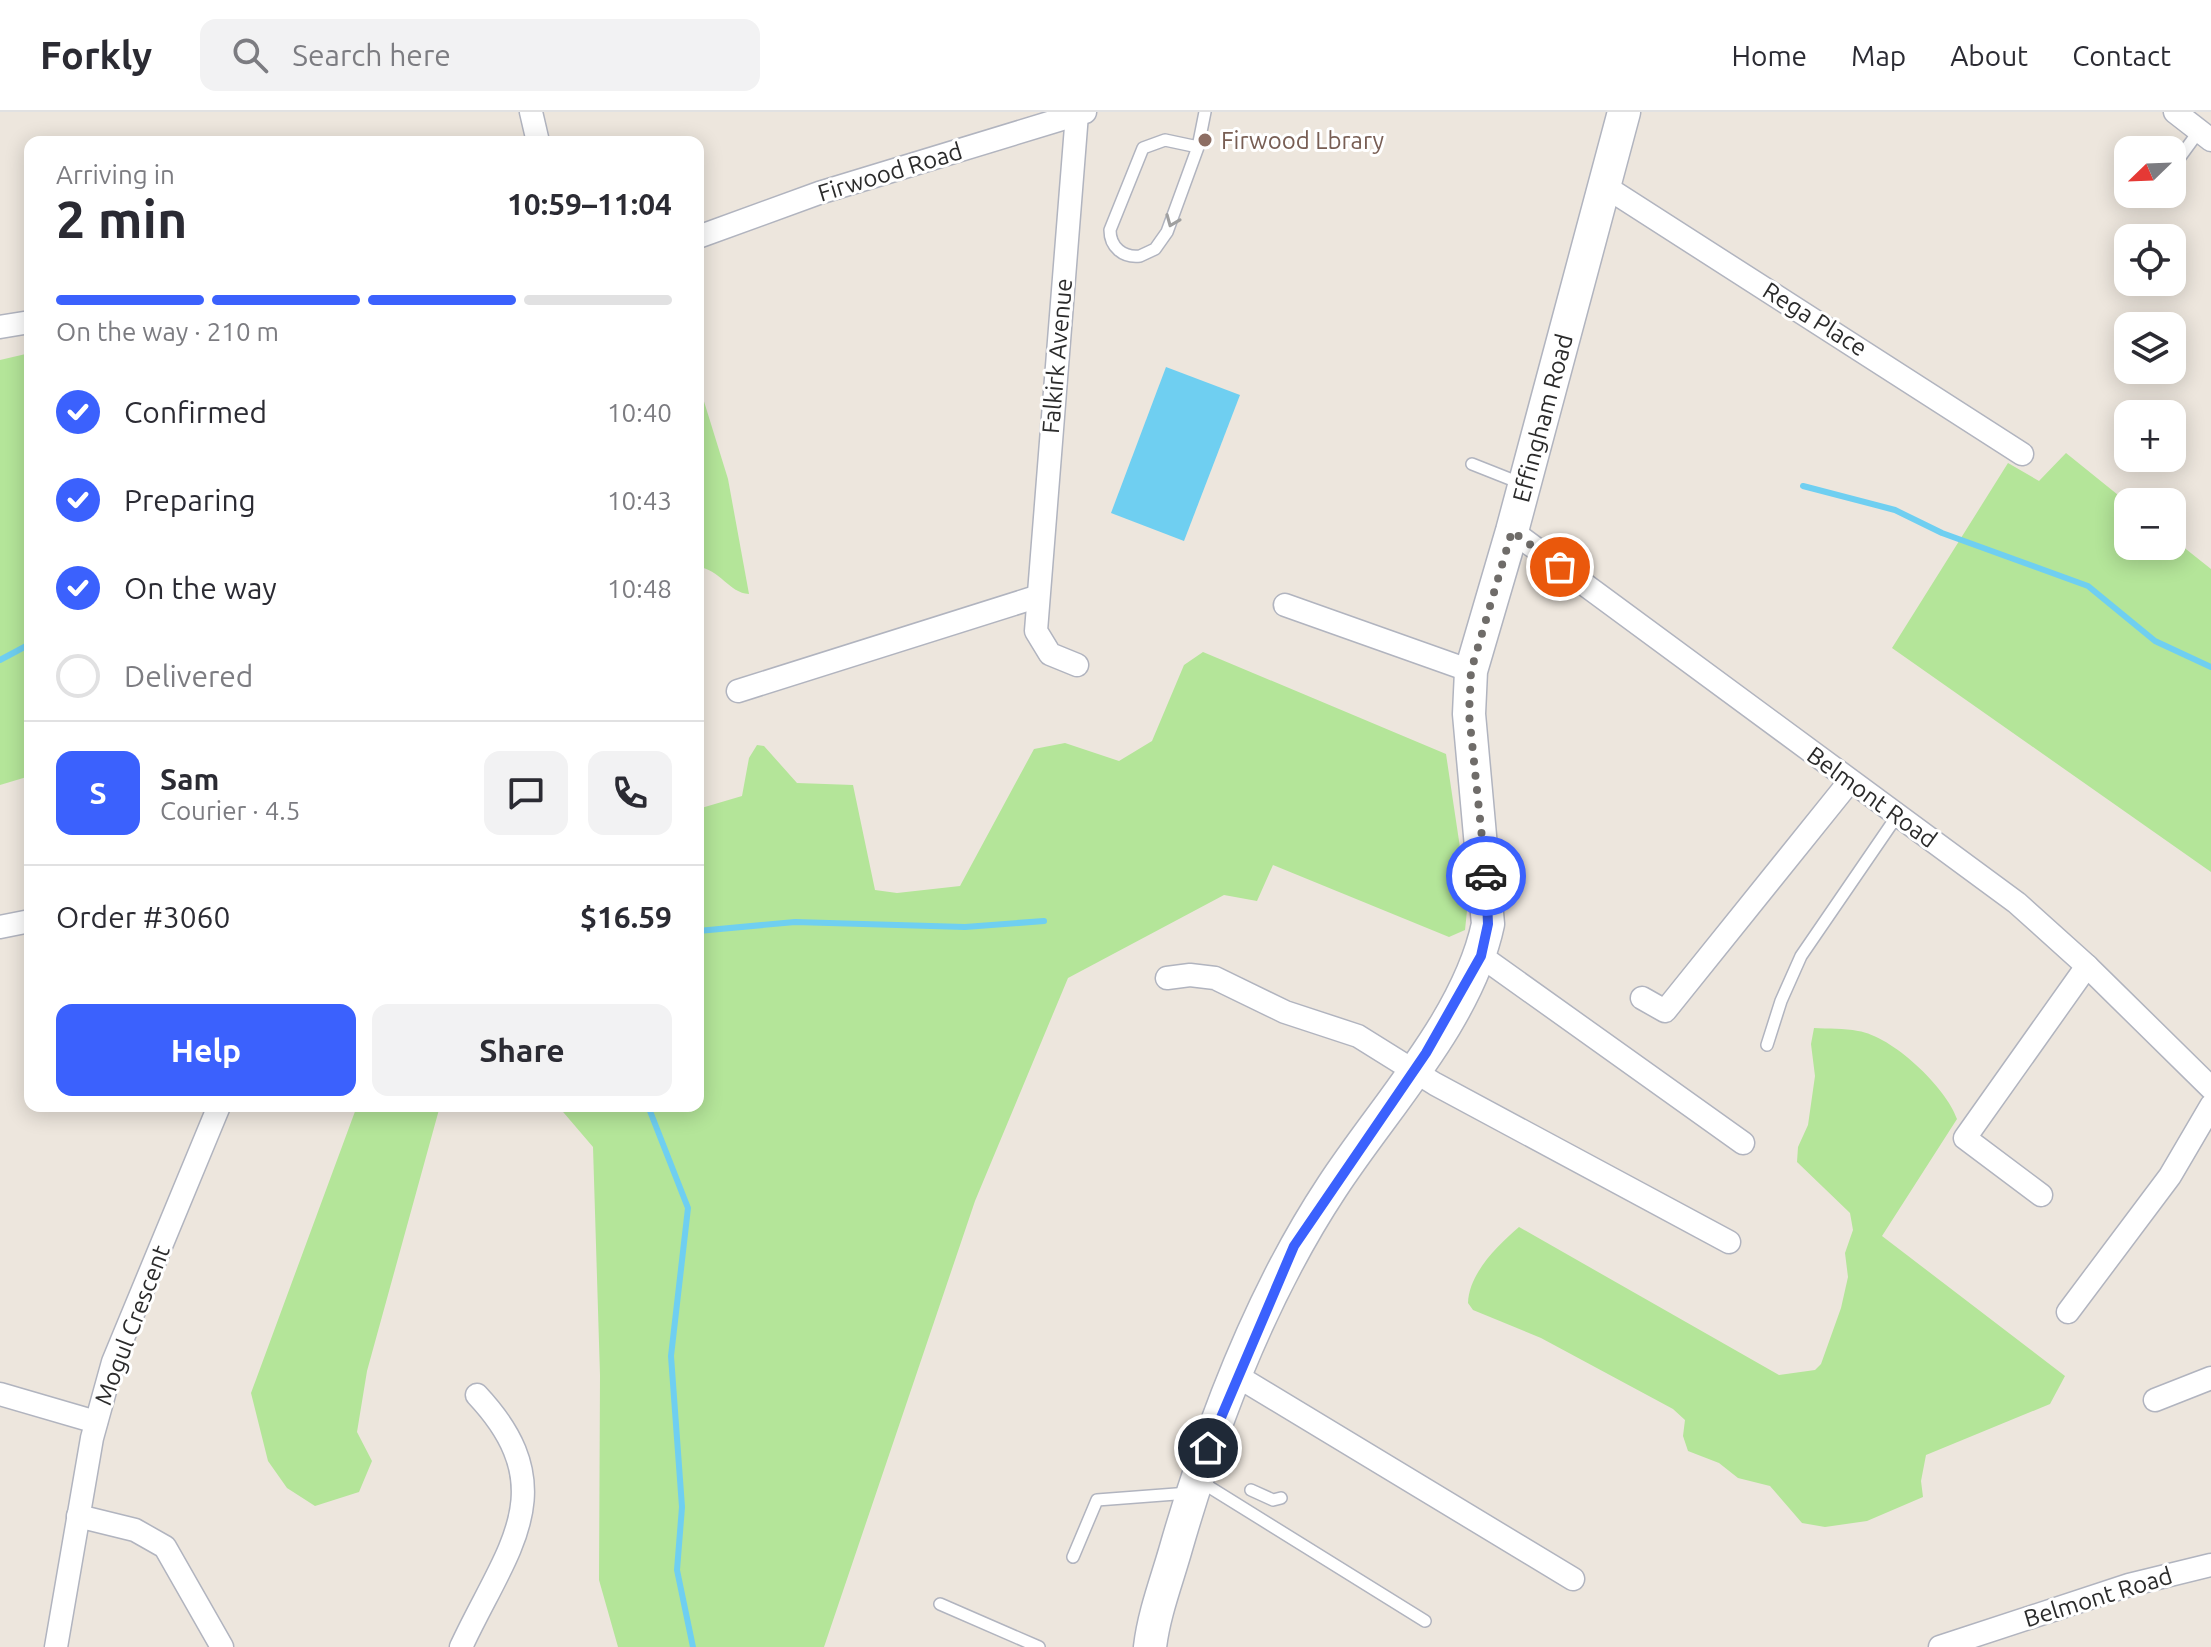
<!DOCTYPE html>
<meta charset="utf-8">
<style>
body{margin:0;font-family:Ubuntu,sans-serif;background:#f2f2f3;color:#2b2b33;height:100vh;display:flex;flex-direction:column;font-size:30px;white-space:nowrap}
*{box-sizing:border-box;margin:0}
p{font-size:26px;color:#7c7c81}
.icon{flex:none;width:44px;height:44px;fill:none;stroke:currentColor;stroke-width:2;stroke-linecap:round;stroke-linejoin:round}
.map{position:relative;flex:1;overflow:hidden}
.sheet{position:absolute;left:24px;top:24px;width:680px;height:976px;display:flex;flex-direction:column;background:#fff;border-radius:16px;box-shadow:0 4px 20px #0003}
.sheet>*{flex:none}
.needle{width:52px;rotate:247deg}
.buttons{position:absolute;left:2114px;top:24px;display:grid;gap:16px}
.buttons a{display:grid;place-items:center;width:72px;height:72px;border-radius:16px;background:#fff;box-shadow:0 4px 20px #0003;font-size:40px}
.pin{position:absolute;display:grid;place-items:center;width:68px;height:68px;color:#fff;margin:-34px;border:4px solid #fff;border-radius:50%;box-shadow:0 2px 8px #0007}
.courier{position:absolute;display:grid;place-items:center;width:80px;height:80px;margin:-40px;border:6px solid #3b61fd;border-radius:50%;background:#fff;color:#222;box-shadow:0 2px 10px #0007}
.headline em{font-style:normal;font-weight:700}
.headline div{display:flex;flex-direction:column-reverse}
.headline{display:flex;align-items:center;justify-content:space-between;height:136px;padding:0 32px}
h1{font-size:52px;font-weight:700;line-height:60px}
.bar{display:grid;grid-template-columns:repeat(4,1fr);gap:12px 8px;align-content:center;height:96px;padding:0 32px}
.bar i{height:10px;border-radius:6px;background:#e1e1e2}
.bar .on{background:#3b61fd}
.bar p{grid-column:span 4}
.line{display:flex;align-items:center;gap:20px;padding:0 32px;border-top:2px solid #e1e1e2}
.line div{flex:1}
.round{display:grid;place-items:center;flex:none;width:84px;height:84px;border-radius:16px;background:#f2f2f3}
ol{padding:0 32px;list-style:none}
li{display:flex;align-items:center;gap:24px;height:88px}
li p{margin-inline-start:auto}
li .icon{padding:8px;border-radius:50%;background:#3b61fd;color:#fff;stroke-width:4}
li:last-child{color:#7c7c81}
li i{width:44px;height:44px;border:4px solid #e1e1e2;border-radius:50%}
.primary-button{display:flex;gap:16px;margin-top:auto;padding:16px 32px}
.primary-button a{flex:1;height:92px;border-radius:16px;background:#3b61fd;color:#fff;font-size:32px;font-weight:700;line-height:92px;text-align:center}
.primary-button a+a{background:#f2f2f3;color:#2b2b33}
header{display:flex;align-items:center;gap:48px;box-sizing:border-box;height:112px;padding:0 40px;background:#fff;border-bottom:2px solid #e1e1e2}
header strong{font-size:38px}
nav{display:flex;gap:44px;margin-inline-start:auto;font-size:28px}
.search{width:560px;height:72px;background:#f2f2f3;display:flex;align-items:center;gap:20px;box-sizing:border-box;padding:0 28px;border-radius:16px;color:#7c7c81;font-size:30px}
.map>svg:first-child{display:block}
.green{fill:#b4e599}
.water{fill:#6fcff1}
.lines{fill:none;stroke-linecap:round;stroke-linejoin:round}
.stream{stroke:#6fcff1;stroke-width:6}
.lane-casing{stroke:#b1b4bf;stroke-width:14}
.street-casing{stroke:#b1b4bf;stroke-width:25}
.secondary-casing{stroke:#b1b4bf;stroke-width:35}
.lane{stroke:#fff;stroke-width:11}
.street{stroke:#fff;stroke-width:22}
.secondary{stroke:#fff;stroke-width:32}
.oneway{stroke:#a0a0a0}
.done{stroke:#6f6c69;stroke-width:8;stroke-dasharray:0 14.4}
.route{stroke:#3b61fd;stroke-width:10}
.education-dot{fill:#8d6e63;stroke:#fff;stroke-width:3}
.labels{text-anchor:middle;dominant-baseline:central;stroke-width:6;stroke-linejoin:round;paint-order:stroke}
.education-label{font-size:24px;fill:#785e54;stroke:#fff;text-anchor:start}
.street-label{font-size:24px;fill:#2b2b2b;stroke:#fff}
</style>
<header>
<strong>Forkly</strong>
<div class="search"><svg class="icon" aria-label="search" viewBox="0 0 24 24"><circle cx="10" cy="10" r="6"/><path d="M15 15l6 6"/></svg>Search here</div>
<nav><a>Home</a><a>Map</a><a>About</a><a>Contact</a></nav>
</header>
<div class="map">
<svg width="2211" height="1535" viewBox="0 0 2211 1535">
<rect width="100%" height="100%" fill="#ede6dd"/>
<g class="green">
<polygon points="30,241 30,664 0,673 0,248"/>
<path d="M 698,270 L 728,367 L 749,482 C 729,481 720,457 698,455 Z"/>
<polygon points="2066,341 2128,391 2128,434 2172,434 2172,426 2211,457 2211,760 1892,536 2008,351 2039,369"/>
<polygon points="1203,540 1446,642 1468,789 1465,818 1449,825 1273,753 1257,789 1224,783 1068,866 975,1089 824,1535 618,1535 599,1468 600,1263 593,1035 558,994 698,994 698,697 742,684 749,646 757,633 764,634 797,671 853,673 875,778 897,781 960,774 1034,637 1065,631 1119,649 1152,629 1184,553"/>
<path d="M 1814,916 C 1828,917 1844,916 1858,919 C 1892,924 1946,975 1957,1007 L 1882,1124 L 2065,1264 L 2050,1292 L 1926,1343 L 1921,1369 L 1923,1385 L 1867,1409 L 1825,1415 L 1802,1411 L 1770,1374 L 1738,1366 L 1719,1351 L 1688,1339 L 1683,1324 L 1685,1308 L 1673,1297 L 1541,1226 L 1473,1198 L 1468,1191 C 1469,1161 1498,1133 1519,1115 L 1779,1263 L 1815,1258 L 1821,1252 L 1841,1196 L 1848,1165 L 1845,1141 L 1853,1118 L 1850,1101 L 1797,1050 L 1798,1035 L 1808,1013 L 1815,964 L 1811,932 Z"/>
<polygon points="357,994 440,994 367,1259 357,1320 372,1349 359,1380 315,1394 287,1376 268,1349 251,1281"/>
</g>
<polygon class="water" points="1166,255 1240,283 1184,429 1111,401"/>
<g class="lines">
<g class="stream">
<polyline points="1803,374 1895,398 1942,421 2088,474 2155,529 2211,555"/>
<polyline points="0,548 30,532"/>
<polyline points="698,819 795,810 965,815 1044,809"/>
<polyline points="648,994 688,1096 671,1244 682,1395 677,1458 693,1535"/>
</g>
<g class="lane-casing">
<g id="lane">
<path d="M 1198,35 L 1165,28 L 1143,36 L 1110,118 C 1110,135 1123,146 1140,144 L 1155,137 L 1167,120 L 1198,35 L 1205,0"/>
<polyline points="2172,56 2199,19"/>
<polyline points="2150,85 2152,82"/>
<polyline points="1472,352 1520,371"/>
<polyline points="1767,933 1781,889 1801,844 1897,704"/>
<polyline points="1198,1368 1425,1509"/>
<polyline points="1251,1378 1273,1388 1281,1386"/>
<polyline points="1073,1445 1097,1388 1189,1381"/>
<polyline points="940,1492 1039,1535"/>
</g>
</g>
<g class="street-casing">
<g id="street">
<polyline points="531,0 538,30"/>
<polyline points="2175,0 2211,28"/>
<polyline points="1077,2 1036,519 1050,542 1077,553"/>
<polyline points="1606,75 2022,342"/>
<polyline points="698,125 819,81 1085,0"/>
<polyline points="0,215 30,210"/>
<polyline points="1512,419 2017,791 2087,854 2211,976"/>
<polyline points="1285,493 1471,559"/>
<polyline points="738,579 1036,485"/>
<polyline points="0,815 30,809"/>
<polyline points="1481,844 1743,1031"/>
<polyline points="1167,866 1190,863 1215,866 1285,900 1358,924 1435,972 1729,1130"/>
<polyline points="1642,886 1665,899 1850,669"/>
<polyline points="2041,1083 1965,1026 2087,854"/>
<polyline points="2068,1200 2170,1064 2211,994"/>
<polyline points="1237,1264 1573,1467"/>
<polyline points="0,1282 96,1310"/>
<polyline points="2155,1288 2211,1266"/>
<polyline points="78,1404 135,1418 165,1435 222,1535"/>
<polyline points="56,1535 92,1326 113,1250 219,994"/>
<path d="M 461,1535 C 506,1438 566,1378 477,1283"/>
<polyline points="1940,1535 2129,1473 2211,1453"/>
</g>
</g>
<g class="secondary-casing">
<g id="secondary">
<path id="s1" d="M 1150,1535 C 1154,1501 1167,1468 1176,1436 C 1212,1311 1260,1184 1332,1075 C 1384,995 1468,907 1488,812 L 1469,602 L 1471,559 L 1512,419 L 1624,0"/>
</g>
</g>
<use href="#lane" class="lane"/>
<use href="#street" class="street"/>
<use href="#secondary" class="secondary"/>
</g>
<defs><path id="oneway-chevron" d="M-2-3.5L2.5 0L-2 3.5" fill="none" stroke-width="1.6" stroke-linecap="round" stroke-linejoin="round" transform="scale(2)"/></defs>
<use class="oneway" href="#oneway-chevron" transform="translate(1172 109) rotate(112)"/>
<g class="lines">
<polyline class="done" points="1486,764 1469,602 1471,559 1512,419 1560,455"/>
<polyline class="route" points="1208,1336 1294,1134 1426,941 1481,844 1488,812 1486,764"/>
</g>
<circle class="education-dot" cx="1205" cy="28" r="8"/>
<g class="labels">
<g class="education-label">
<text x="1221" y="28">Firwood Lbrary</text>
</g>
<g class="street-label">
<text transform="translate(890 60) rotate(-17)">Firwood Road</text>
<text transform="translate(1815 207) rotate(32)">Rega Place</text>
<text transform="translate(1057 244) rotate(-85)">Falkirk Avenue</text>
<text stroke="none"><textPath href="#s1" startOffset="1322">Effingham Road</textPath></text>
<text transform="translate(1872 685) rotate(36)">Belmont Road</text>
<text transform="translate(132 1213) rotate(-69)">Mogul Crescent</text>
<text transform="translate(2098 1485) rotate(-17)">Belmont Road</text>
</g>
</g>
</svg>
<div class="buttons">
<a><svg class="needle" viewBox="-14 -14 28 28"><path d="M0-13l5 13h-10z" fill="#e53935"/><path d="M0 13l5-13h-10z" fill="#7c7c81"/></svg></a>
<a><svg class="icon" aria-label="locate" viewBox="0 0 24 24"><circle cx="12" cy="12" r="6"/><path d="M12 2v4M12 18v4M2 12h4M18 12h4"/></svg></a>
<a><svg class="icon" aria-label="layers" viewBox="0 0 24 24"><path d="M12 4l9 5-9 5-9-5zM3 14l9 5 9-5"/></svg></a>
<a>+</a>
<a>−</a>
</div>
<div class="pin" style="left:1560px;top:455px;background:#ea580c"><svg class="icon" aria-label="bag" viewBox="0 0 24 24"><path d="M5 8h14l-1 12H6zM9 8a3 3 0 0 1 6 0"/></svg></div>
<div class="pin" style="left:1208px;top:1336px;background:#1f2937"><svg class="icon" aria-label="home" viewBox="0 0 24 24"><path d="M3 11l9-7 9 7M6 9v11h12V9"/></svg></div>
<div class="courier" style="left:1486px;top:764px"><svg class="icon" aria-label="car" viewBox="0 0 24 24"><path d="M5 17H2v-5l4-1 3-4h7l3 4 3 1v5h-3M9 17h6M6 11h13"/><circle cx="7" cy="17" r="2"/><circle cx="17" cy="17" r="2"/></svg></div>
<section class="sheet">
<div class="headline"><div><h1>2 min</h1><p>Arriving in</p></div><em>10:59–11:04</em></div>
<div class="bar"><i class="on"></i><i class="on"></i><i class="on"></i><i></i><p>On the way · 210 m</p></div>
<ol>
<li><svg class="icon" aria-label="check" viewBox="0 0 24 24"><path d="M5 12l5 5 9-10"/></svg>Confirmed<p>10:40</p></li>
<li><svg class="icon" aria-label="check" viewBox="0 0 24 24"><path d="M5 12l5 5 9-10"/></svg>Preparing<p>10:43</p></li>
<li><svg class="icon" aria-label="check" viewBox="0 0 24 24"><path d="M5 12l5 5 9-10"/></svg>On the way<p>10:48</p></li>
<li><i></i>Delivered</li>
</ol>
<div class="line" style="height:144px"><b class="round" style="background:#3b61fd;color:#fff">S</b><div><b>Sam</b><p>Courier · 4.5</p></div><a class="round"><svg class="icon" aria-label="chat" viewBox="0 0 24 24"><path d="M4 5h16v11H9l-5 4z"/></svg></a><a class="round"><svg class="icon" aria-label="phone" viewBox="0 0 24 24"><path d="M5 4h4l2 5-3 2q2 4 5 5l2-3 5 2v4C11 20 4 13 5 4z"/></svg></a></div>
<div class="line" style="height:104px"><div>Order #3060</div><b>$16.59</b></div>
<div class="primary-button"><a>Help</a><a>Share</a></div>
</section>
</div>
